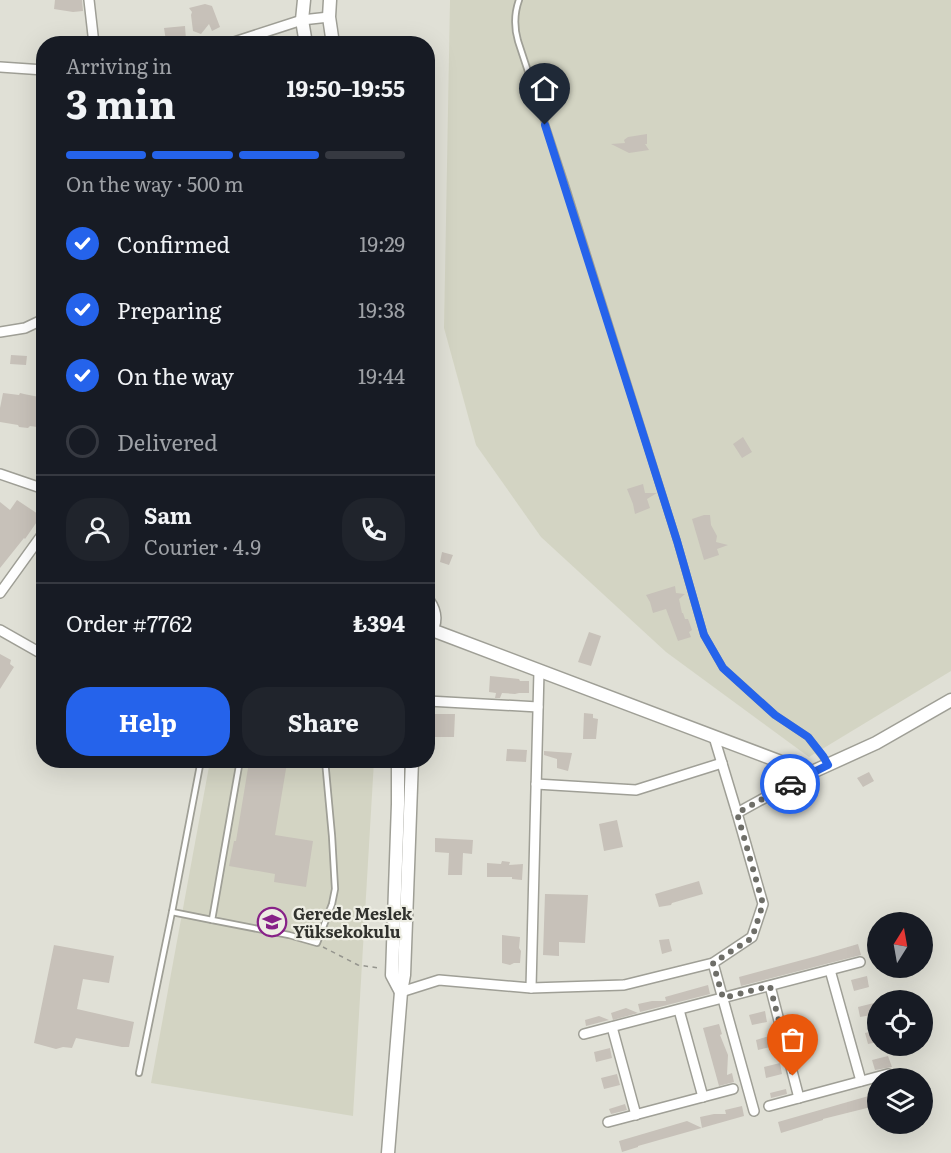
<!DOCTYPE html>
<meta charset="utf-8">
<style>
body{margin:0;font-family:Literata,serif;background:#20242c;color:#f1f3f6;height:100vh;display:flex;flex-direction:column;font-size:22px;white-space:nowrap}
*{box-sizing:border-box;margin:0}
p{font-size:20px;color:#9ea1a6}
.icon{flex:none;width:33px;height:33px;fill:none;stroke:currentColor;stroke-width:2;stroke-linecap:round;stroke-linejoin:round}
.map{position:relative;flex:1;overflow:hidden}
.panel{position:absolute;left:36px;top:36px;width:399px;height:732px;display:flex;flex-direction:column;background:#171b24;border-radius:24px;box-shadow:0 6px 24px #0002}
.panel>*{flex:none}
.needle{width:39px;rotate:11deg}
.buttons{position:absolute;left:867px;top:912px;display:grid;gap:12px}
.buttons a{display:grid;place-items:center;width:66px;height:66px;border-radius:50%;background:#171b24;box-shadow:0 6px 24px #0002;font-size:30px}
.pin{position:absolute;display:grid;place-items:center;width:51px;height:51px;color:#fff;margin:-62px -26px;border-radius:50% 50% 50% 0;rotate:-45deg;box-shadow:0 0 6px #0007}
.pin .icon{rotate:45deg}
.courier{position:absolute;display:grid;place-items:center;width:60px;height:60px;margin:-30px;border:4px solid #2563eb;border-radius:50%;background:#fff;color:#222;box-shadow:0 2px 8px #0007}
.head em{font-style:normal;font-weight:700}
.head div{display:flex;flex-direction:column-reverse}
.head{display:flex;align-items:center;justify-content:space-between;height:102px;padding:0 30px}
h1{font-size:39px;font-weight:700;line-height:45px}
.bar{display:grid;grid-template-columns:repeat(4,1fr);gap:9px 6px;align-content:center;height:72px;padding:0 30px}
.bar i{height:8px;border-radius:4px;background:#363941}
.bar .current{background:#2563eb}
.bar p{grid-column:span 4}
.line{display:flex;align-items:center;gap:15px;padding:0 30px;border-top:2px solid #363941}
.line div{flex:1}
.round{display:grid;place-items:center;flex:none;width:63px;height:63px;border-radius:24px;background:#20242c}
ol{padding:0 30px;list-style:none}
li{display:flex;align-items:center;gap:18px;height:66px}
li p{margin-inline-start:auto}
li .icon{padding:6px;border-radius:50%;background:#2563eb;color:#fff;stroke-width:4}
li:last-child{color:#9ea1a6}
li i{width:33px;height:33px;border:3px solid #363941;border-radius:50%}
.action{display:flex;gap:12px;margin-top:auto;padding:12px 30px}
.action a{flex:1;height:69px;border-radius:24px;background:#2563eb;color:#fff;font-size:24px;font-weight:700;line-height:69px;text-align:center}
.action a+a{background:#20242c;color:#f1f3f6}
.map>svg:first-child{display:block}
.built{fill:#d3d4c3}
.building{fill:#c7c1b9}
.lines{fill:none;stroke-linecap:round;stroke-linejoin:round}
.lane-casing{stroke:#9f9f96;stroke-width:8}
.street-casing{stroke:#9f9f96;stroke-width:12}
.secondary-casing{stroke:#9f9f96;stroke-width:15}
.path{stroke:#95958e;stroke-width:1.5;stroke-dasharray:4.5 4.5;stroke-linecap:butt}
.lane{stroke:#fff;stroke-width:4.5}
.street{stroke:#fff;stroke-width:9}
.secondary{stroke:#fff;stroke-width:12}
.done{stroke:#6e6e68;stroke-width:6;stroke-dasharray:0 10.8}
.route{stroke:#2563eb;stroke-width:8}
.labels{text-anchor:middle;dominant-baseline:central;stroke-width:4.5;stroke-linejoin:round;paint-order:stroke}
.poi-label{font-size:16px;font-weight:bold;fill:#30312d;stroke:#edede3;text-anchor:start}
</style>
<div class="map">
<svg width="951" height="1153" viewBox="0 0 951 1153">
<rect width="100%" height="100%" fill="#e0e0d6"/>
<g class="built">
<polygon points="450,0 951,0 951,671 809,757 666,652 541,537 476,445 444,328"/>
<polygon points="210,761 374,761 353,1116 151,1083"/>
</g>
<g class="building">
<polygon points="55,0 82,0 83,11 73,12 54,9"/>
<polygon points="205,4 212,6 220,27 212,31 209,24 201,34 193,31 191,15 192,12 189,8"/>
<polygon points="185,26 186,40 176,42 174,39 166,41 164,28"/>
<polygon points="647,134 647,144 645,144 649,150 629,153 611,144 625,143 624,140 628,137"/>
<polygon points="11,355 27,356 26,365 10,364"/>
<polygon points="3,393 19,395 20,393 24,394 44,398 44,428 30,426 28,428 19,427 18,425 0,422 0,408"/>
<polygon points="743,437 752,452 742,458 733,444"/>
<polygon points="643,484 645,493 657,493 647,499 650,508 635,514 633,504 627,489"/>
<polygon points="17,500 41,516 25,539 24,538 0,568 0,502 10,510"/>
<polygon points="704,515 710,515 711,525 717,536 716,542 728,545 717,549 719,555 704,560 692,519"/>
<polygon points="442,552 453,555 449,565 440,562"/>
<polygon points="675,586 676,593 685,594 679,599 682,613 683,613 685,619 688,619 692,630 689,632 691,637 678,641 666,609 653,613 650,602 646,595"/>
<polygon points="589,632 601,636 591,666 578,662"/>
<polygon points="0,654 11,660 10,664 14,667 0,689"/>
<polygon points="490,676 519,679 520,681 529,681 529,693 519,693 515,694 502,693 500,698 495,698 496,693 489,692"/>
<polygon points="584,713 593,714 593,718 598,719 596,739 583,739"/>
<polygon points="434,714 455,714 454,737 433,737"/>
<polygon points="507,749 527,750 526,762 506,761"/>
<polygon points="544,751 572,753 568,771 557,768 557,759 544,755"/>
<polygon points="253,760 285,760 285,763 287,763 275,835 313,841 306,887 274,882 275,874 229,866 234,841 236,841 249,762 253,762"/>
<polygon points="869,772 874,781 863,787 857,778"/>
<polygon points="617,820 623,847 604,851 599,824"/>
<polygon points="435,838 473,840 472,854 463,853 462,875 448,875 449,853 435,852"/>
<polygon points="502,861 510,862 509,865 523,864 522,880 512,879 512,877 487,877 487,863 501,864"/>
<polygon points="699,881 703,894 672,903 671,905 659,907 655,894"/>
<polygon points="545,894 588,895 585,943 559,942 559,956 543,955"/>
<polygon points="502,935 520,937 519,948 521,951 520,963 514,963 510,965 502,963"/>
<polygon points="669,939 672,951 662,954 659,940"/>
<polygon points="858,944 861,955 741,986 739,977 817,956"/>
<polygon points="54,945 114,956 109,983 83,979 77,1009 134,1022 129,1047 122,1047 76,1038 72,1048 63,1047 56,1049 34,1043"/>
<polygon points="867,976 869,987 854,991 851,980"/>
<polygon points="708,985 710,994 640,1012 638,1004 652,1001 666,1001 665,997"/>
<polygon points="874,1003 877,1014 860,1017 858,1007"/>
<polygon points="626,1008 638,1013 613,1020 611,1013"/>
<polygon points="765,1011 767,1022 752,1025 749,1015"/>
<polygon points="599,1016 609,1020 586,1026 585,1020"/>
<polygon points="719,1024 722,1034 720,1035 728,1055 727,1075 732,1073 734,1082 719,1086 703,1028"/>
<polygon points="878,1030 878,1042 868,1044 865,1033"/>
<polygon points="772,1035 774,1046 758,1050 756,1040"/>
<polygon points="610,1048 612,1058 596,1062 594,1052"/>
<polygon points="888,1056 892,1067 875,1070 872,1060"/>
<polygon points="780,1063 782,1074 766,1078 764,1067"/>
<polygon points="617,1074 620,1085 604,1089 601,1078"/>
<polygon points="786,1089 787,1094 771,1098 770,1093"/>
<polygon points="872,1095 875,1106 823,1119 823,1120 781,1133 778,1122"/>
<polygon points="625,1104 627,1110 611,1114 609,1109"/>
<polygon points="742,1106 744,1116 638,1146 638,1147 622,1152 619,1141 687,1121 702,1128 700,1117 714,1114 726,1114 725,1110"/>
</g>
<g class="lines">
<g class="lane-casing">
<g id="lane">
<path d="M 519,0 C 514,14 514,27 518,41 L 566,187 L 677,541 L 704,635 L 723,668 L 775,715 L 808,737 L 827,762"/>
<polyline points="240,760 212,920 289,935 317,943 332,904 335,889 332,836 325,760"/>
<polyline points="172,912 212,920"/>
<polyline points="139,1073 172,912 201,760"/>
</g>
</g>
<g class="street-casing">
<g id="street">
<polyline points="89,0 94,44"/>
<polyline points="228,44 302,20 329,17"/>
<polyline points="0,67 44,70"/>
<polyline points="0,332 25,328 44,319"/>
<polyline points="0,474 44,489"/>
<polyline points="0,593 44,532"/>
<polyline points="0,630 44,655"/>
<polyline points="428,701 538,707"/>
<polyline points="714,737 737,813"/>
<polyline points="536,784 636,790 722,763"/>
<polyline points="713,963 754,1111"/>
<polyline points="830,970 861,1081"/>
<polyline points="770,986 799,1098"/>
<polyline points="531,988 539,671"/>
<polyline points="401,992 439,980 531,988 624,985 713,963 752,937 763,904 737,813 810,773"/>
<polyline points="679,1010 703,1097"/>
<polyline points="612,1027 636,1115"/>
<polyline points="584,1034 860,962"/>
<polyline points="769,1106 888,1074"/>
<polyline points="608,1122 733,1089"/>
</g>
</g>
<g class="secondary-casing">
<g id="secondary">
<polyline points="304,0 302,20 306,44"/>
<polyline points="330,0 329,17 333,44"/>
<path d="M 428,601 C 436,612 437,624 428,635"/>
<polyline points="432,630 810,773 876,743 951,700"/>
<polyline points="398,760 398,804 392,975 401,992"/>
<polyline points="388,1153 401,992 404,975 412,760"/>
</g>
</g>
<polyline class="path" points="323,947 358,965 379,968"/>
<use href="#lane" class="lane"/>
<use href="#street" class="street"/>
<use href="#secondary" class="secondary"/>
</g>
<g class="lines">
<polyline class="done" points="790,784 737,813 763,904 752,938 713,963 723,998 770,986 793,1076"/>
<polyline class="route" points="545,125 677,541 704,635 723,668 775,715 808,737 823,756 828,765 790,784"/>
</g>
<defs>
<g id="university-ring" transform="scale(1.5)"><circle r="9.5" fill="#edede3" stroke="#872188" stroke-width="1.5"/><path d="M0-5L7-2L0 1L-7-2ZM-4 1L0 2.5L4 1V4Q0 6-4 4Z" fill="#872188"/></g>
</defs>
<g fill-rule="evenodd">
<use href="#university-ring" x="272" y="922"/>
</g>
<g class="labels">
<g class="poi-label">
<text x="293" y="913">Gerede Meslek<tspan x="293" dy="18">Yüksekokulu</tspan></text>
</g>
</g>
</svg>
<div class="buttons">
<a><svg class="needle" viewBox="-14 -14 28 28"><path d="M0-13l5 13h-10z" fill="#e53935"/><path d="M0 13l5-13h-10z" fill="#9ea1a6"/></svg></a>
<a><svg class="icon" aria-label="locate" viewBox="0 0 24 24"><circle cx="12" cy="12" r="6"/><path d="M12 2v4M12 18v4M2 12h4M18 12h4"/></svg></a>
<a><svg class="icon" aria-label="layers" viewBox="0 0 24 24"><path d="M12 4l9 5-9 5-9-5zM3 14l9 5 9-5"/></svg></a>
</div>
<div class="pin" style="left:793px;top:1076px;background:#ea580c"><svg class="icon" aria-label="bag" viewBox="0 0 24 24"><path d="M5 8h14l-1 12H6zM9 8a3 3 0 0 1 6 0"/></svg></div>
<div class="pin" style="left:545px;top:125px;background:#1f2937"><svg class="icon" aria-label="home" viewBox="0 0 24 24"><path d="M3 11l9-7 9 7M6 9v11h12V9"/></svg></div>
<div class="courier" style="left:790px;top:784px"><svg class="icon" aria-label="car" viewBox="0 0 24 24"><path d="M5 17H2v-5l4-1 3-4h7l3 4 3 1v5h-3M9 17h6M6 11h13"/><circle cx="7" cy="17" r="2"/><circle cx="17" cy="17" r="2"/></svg></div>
<section class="panel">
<div class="head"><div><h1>3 min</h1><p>Arriving in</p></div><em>19:50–19:55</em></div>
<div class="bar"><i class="current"></i><i class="current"></i><i class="current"></i><i></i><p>On the way · 500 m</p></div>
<ol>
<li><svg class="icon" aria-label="check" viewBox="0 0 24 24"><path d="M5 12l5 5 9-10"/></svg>Confirmed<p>19:29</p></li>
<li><svg class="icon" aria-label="check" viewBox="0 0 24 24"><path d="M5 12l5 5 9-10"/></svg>Preparing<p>19:38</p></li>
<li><svg class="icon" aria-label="check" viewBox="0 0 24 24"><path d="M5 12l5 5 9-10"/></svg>On the way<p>19:44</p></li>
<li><i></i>Delivered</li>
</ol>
<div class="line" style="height:108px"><a class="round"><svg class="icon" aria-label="person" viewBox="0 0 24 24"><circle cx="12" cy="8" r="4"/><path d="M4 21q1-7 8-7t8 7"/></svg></a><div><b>Sam</b><p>Courier · 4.9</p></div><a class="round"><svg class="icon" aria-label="phone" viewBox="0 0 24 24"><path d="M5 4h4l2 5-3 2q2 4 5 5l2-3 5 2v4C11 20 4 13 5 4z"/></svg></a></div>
<div class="line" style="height:78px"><div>Order #7762</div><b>₺394</b></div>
<div class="action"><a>Help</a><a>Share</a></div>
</section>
</div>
